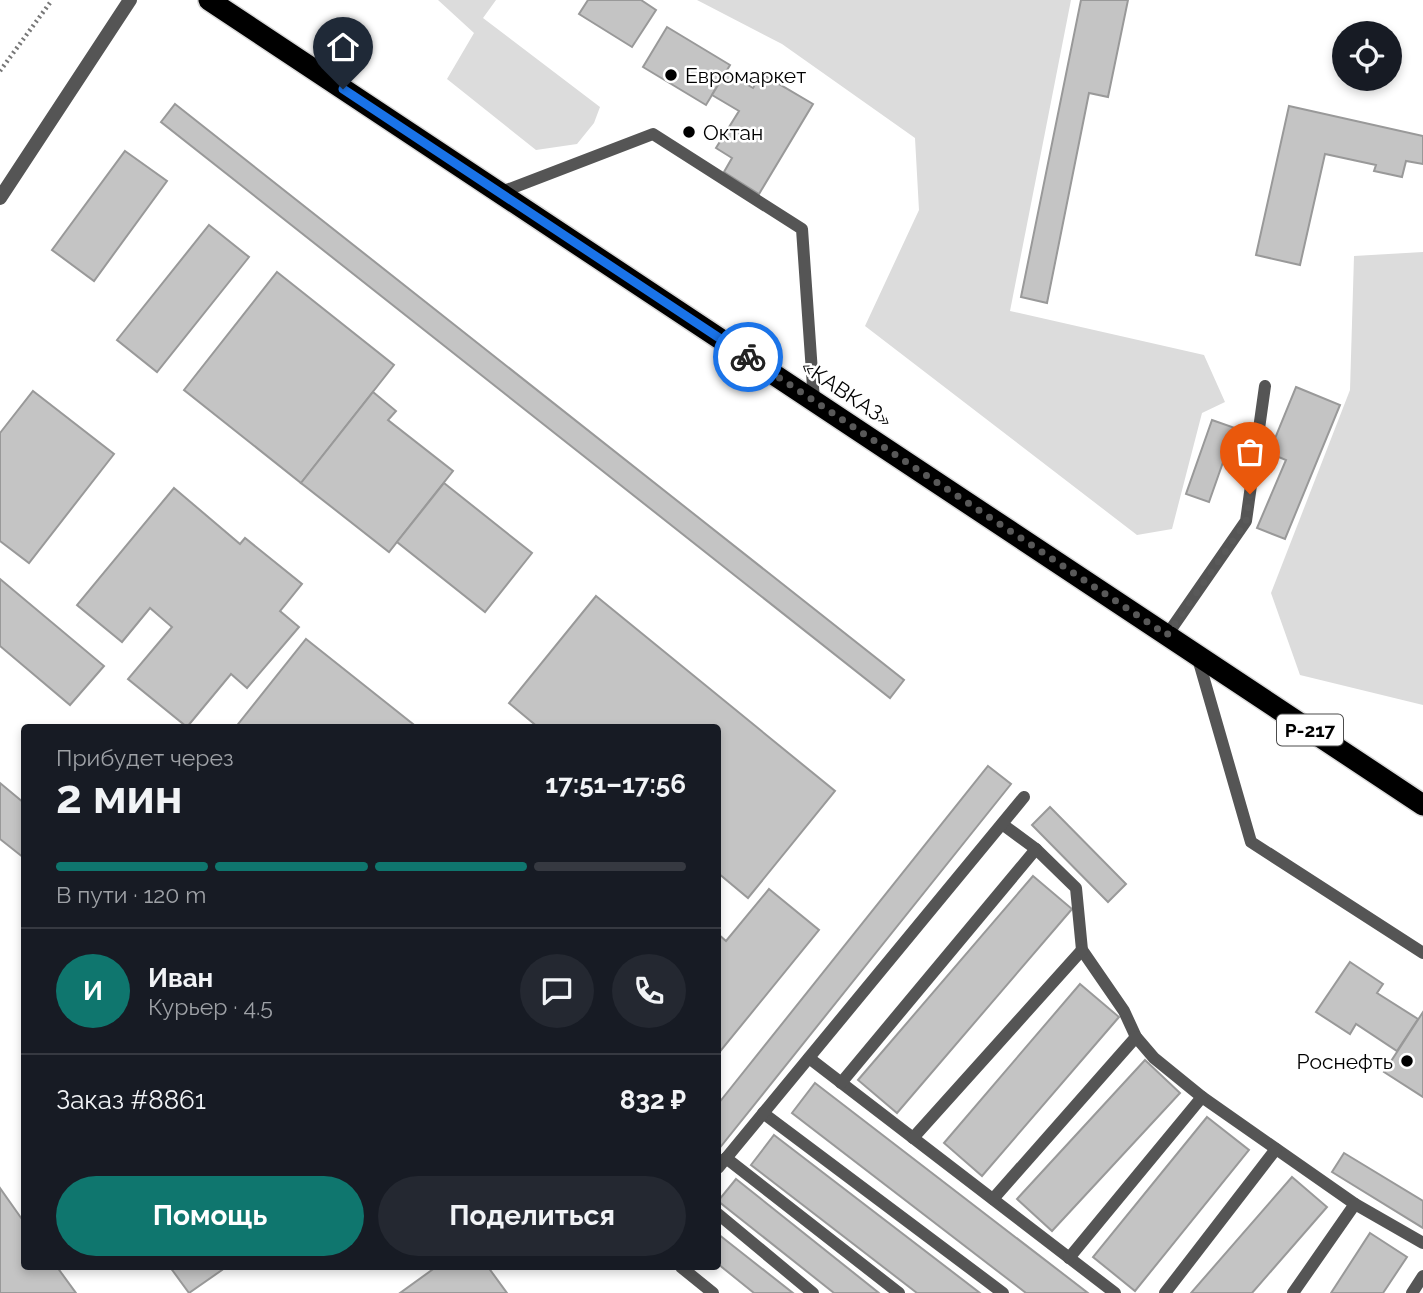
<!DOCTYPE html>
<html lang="ru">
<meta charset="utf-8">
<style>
body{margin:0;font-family:Raleway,sans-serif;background:#242831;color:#f1f3f6;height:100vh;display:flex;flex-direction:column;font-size:26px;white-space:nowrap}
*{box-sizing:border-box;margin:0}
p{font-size:23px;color:#9ea1a6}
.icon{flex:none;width:38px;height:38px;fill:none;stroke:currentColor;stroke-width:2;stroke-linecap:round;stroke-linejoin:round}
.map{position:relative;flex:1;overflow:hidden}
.sheet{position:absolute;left:21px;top:724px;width:700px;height:546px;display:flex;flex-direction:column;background:#171b24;border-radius:7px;box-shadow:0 4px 10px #0003}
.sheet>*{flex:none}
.controls{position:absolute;left:1332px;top:21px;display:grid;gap:14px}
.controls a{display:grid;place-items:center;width:70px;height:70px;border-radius:50%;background:#171b24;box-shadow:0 4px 10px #0003;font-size:35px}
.pin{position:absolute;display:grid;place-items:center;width:60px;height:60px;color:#fff;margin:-72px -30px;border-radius:50% 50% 50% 0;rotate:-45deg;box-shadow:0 0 7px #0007}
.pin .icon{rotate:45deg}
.courier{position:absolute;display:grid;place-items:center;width:70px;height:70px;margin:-35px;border:5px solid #1a73e8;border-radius:50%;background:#fff;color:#222;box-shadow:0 2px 9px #0007}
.summary em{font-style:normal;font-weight:700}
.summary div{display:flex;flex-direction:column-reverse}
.summary{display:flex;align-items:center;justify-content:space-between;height:119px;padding:0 35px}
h1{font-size:46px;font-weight:700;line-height:52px}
.bar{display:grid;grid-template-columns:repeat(4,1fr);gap:10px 7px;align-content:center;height:84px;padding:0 35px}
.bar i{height:9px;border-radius:5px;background:#363941}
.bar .active{background:#0f766e}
.bar p{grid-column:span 4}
.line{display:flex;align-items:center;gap:18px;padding:0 35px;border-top:2px solid #363941}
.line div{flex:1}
.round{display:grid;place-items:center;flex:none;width:74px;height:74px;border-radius:37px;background:#242831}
.button{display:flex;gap:14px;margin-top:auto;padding:14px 35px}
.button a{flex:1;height:80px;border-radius:42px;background:#0f766e;color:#fff;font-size:28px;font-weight:700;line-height:80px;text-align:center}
.button a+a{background:#242831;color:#f1f3f6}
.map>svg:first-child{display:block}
.green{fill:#dcdcdc}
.building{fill:#c4c4c4;stroke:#999;stroke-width:2}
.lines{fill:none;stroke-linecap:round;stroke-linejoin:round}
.highway-casing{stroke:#dbdbdb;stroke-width:24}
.path{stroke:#777;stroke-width:4.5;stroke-dasharray:2 3.5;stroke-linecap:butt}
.lane{stroke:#555;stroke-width:12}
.street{stroke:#555;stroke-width:14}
.highway{stroke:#000;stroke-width:21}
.done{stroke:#595959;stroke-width:7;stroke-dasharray:0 12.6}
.route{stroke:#1a73e8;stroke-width:9}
.poi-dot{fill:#000;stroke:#fff;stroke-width:2.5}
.labels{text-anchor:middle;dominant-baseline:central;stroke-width:5;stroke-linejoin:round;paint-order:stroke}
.shield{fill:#fff;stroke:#4c4c4c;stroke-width:2}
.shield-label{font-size:19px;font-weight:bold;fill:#000}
.poi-label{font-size:21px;fill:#000;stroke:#fff;text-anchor:start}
.street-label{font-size:21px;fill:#000;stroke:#fff}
</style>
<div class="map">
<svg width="1423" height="1293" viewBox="0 0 1423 1293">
<rect width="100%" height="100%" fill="#fff"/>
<g class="green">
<polygon points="438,0 496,0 483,18 600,107 594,123 577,144 536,150 447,79 474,33"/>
<polygon points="697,0 1071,0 1010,311 1204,355 1225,402 1202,413 1172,529 1137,535 865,326 919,210 915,138 782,44"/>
<polygon points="1423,252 1423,705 1300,675 1271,593 1350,390 1354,256"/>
</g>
<g class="building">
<polygon points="588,0 641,0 656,10 632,47 579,14"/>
<polygon points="1081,0 1128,0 1108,97 1089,93 1047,303 1021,297"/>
<polygon points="667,27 730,65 706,105 643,67"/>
<polygon points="726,72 753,88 762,74 813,104 759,194 724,172 732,158 716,148 739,111 712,95"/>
<polygon points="175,104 904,680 890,698 161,122"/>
<polygon points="1289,106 1423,136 1423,164 1406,161 1402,177 1374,171 1376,165 1325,154 1300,265 1256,255"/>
<polygon points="125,151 167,181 94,281 52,250"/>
<polygon points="209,225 249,257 157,372 117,340"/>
<polygon points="277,272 394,365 301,483 184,390"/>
<polygon points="1296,387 1340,405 1285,539 1257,528 1286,460 1269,453"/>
<polygon points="33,391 114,454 29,563 0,541 0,433"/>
<polygon points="373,392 396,411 388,420 453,471 389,552 301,483"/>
<polygon points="1212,420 1235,428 1209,502 1186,494"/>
<polygon points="444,483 532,553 485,612 397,542"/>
<polygon points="174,488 240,544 245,538 302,584 280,611 299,627 247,688 231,674 187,727 128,679 172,627 150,608 122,642 77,605"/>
<polygon points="0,579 104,666 70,705 0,646"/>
<polygon points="596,596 835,791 748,898 718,873 718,728 539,728 509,703"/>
<polygon points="306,639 418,728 235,728"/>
<polygon points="988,766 1011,784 718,1150 718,1104"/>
<polygon points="0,783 24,803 24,858 0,839"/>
<polygon points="1050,807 1126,884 1108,902 1032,825"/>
<polygon points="1033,876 1072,909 897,1113 858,1080"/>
<polygon points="769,889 819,930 718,1054 718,934 726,941"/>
<polygon points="1350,962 1383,984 1377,993 1418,1019 1397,1051 1356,1024 1350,1034 1316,1012"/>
<polygon points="1080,984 1119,1017 982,1176 944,1143"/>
<polygon points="1423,1012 1423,1097 1384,1072"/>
<polygon points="1145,1060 1180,1093 1052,1231 1017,1199"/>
<polygon points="815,1083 1088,1293 1026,1293 792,1113"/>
<polygon points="1207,1117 1249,1150 1135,1291 1093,1257"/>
<polygon points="774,1135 980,1293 917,1293 751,1165"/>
<polygon points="1344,1153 1423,1201 1423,1228 1332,1172"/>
<polygon points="1292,1177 1327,1207 1252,1293 1191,1293"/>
<polygon points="736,1179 879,1293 834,1293 718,1201"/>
<polygon points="0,1188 24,1222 24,1267 57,1267 76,1293 0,1293"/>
<polygon points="1370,1233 1407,1257 1383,1293 1331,1293"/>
<polygon points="718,1234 793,1293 754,1293 718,1264"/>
<polygon points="170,1267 220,1267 222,1270 189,1293"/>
<polygon points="436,1267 488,1267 507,1293 400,1293"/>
</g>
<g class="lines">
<g class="highway-casing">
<polyline id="highway" points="209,0 1423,805"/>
</g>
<polyline class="path" points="0,71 52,0"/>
<g class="lane">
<polyline points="499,193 653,134 802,229 814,401"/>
<polyline points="1167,635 1246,521 1265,386"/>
<polyline points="1197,655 1251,842 1423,953"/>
<polyline points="1002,824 1036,849 1076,888 1082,950 1124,1011 1136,1037 1154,1058 1202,1097 1355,1204"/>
<polyline points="809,1058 1115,1293"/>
<polyline points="841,1083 1036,849"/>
<polyline points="763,1113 1003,1293"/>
<polyline points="913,1138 1082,950"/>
<polyline points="726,1158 899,1293"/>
<polyline points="718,1168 1024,797"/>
<polyline points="993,1199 1136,1037"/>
<polyline points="718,1214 813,1293"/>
<polyline points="1069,1258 1202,1097"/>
<polyline points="681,1267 713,1293"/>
<polyline points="1165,1293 1276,1149"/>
<polyline points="1293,1293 1355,1204 1423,1243"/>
<polyline points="1412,1293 1423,1276"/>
</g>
<polyline class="street" points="0,198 130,0"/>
<use href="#highway" class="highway"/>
</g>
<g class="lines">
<polyline class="done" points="748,357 1167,635 1246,522 1250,494"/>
<polyline class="route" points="343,89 748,357"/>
</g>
<g class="poi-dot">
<circle cx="671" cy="75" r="7"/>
<circle cx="689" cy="132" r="7"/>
<circle cx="1407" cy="1061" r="7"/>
</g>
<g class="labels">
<rect class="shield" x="1277" y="714.5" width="66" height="31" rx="5"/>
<g class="shield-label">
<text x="1310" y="730">Р-217</text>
</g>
<g class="poi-label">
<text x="685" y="75">Евромаркет</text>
<text x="703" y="132">Октан</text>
<text x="1393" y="1061" text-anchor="end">Роснефть</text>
</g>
<g class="street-label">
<text transform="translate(847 393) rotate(34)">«КАВКАЗ»</text>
</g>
</g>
</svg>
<div class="controls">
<a><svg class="icon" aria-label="locate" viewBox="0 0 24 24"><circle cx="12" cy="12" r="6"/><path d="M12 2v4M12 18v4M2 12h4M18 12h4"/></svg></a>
</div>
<div class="pin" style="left:1250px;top:494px;background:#ea580c"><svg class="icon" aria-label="bag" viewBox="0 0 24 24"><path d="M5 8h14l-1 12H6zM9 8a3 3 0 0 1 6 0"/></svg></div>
<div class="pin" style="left:343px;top:89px;background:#1f2937"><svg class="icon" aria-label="home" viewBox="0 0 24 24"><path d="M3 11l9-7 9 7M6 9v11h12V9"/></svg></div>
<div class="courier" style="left:748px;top:357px"><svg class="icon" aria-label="bike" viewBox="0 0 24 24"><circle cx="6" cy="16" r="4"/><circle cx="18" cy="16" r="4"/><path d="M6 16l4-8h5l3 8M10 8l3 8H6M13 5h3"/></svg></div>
<section class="sheet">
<div class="summary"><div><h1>2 мин</h1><p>Прибудет через</p></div><em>17:51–17:56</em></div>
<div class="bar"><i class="active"></i><i class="active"></i><i class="active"></i><i></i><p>В пути · 120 m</p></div>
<div class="line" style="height:126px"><b class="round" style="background:#0f766e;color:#fff">И</b><div><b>Иван</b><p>Курьер · 4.5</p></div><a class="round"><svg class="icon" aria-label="chat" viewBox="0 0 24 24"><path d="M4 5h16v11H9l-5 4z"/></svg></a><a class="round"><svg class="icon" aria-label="phone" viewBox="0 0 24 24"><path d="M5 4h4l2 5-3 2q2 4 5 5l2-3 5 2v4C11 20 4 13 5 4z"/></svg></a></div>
<div class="line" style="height:91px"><div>Заказ #8861</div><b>832 ₽</b></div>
<div class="button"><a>Помощь</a><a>Поделиться</a></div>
</section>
</div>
